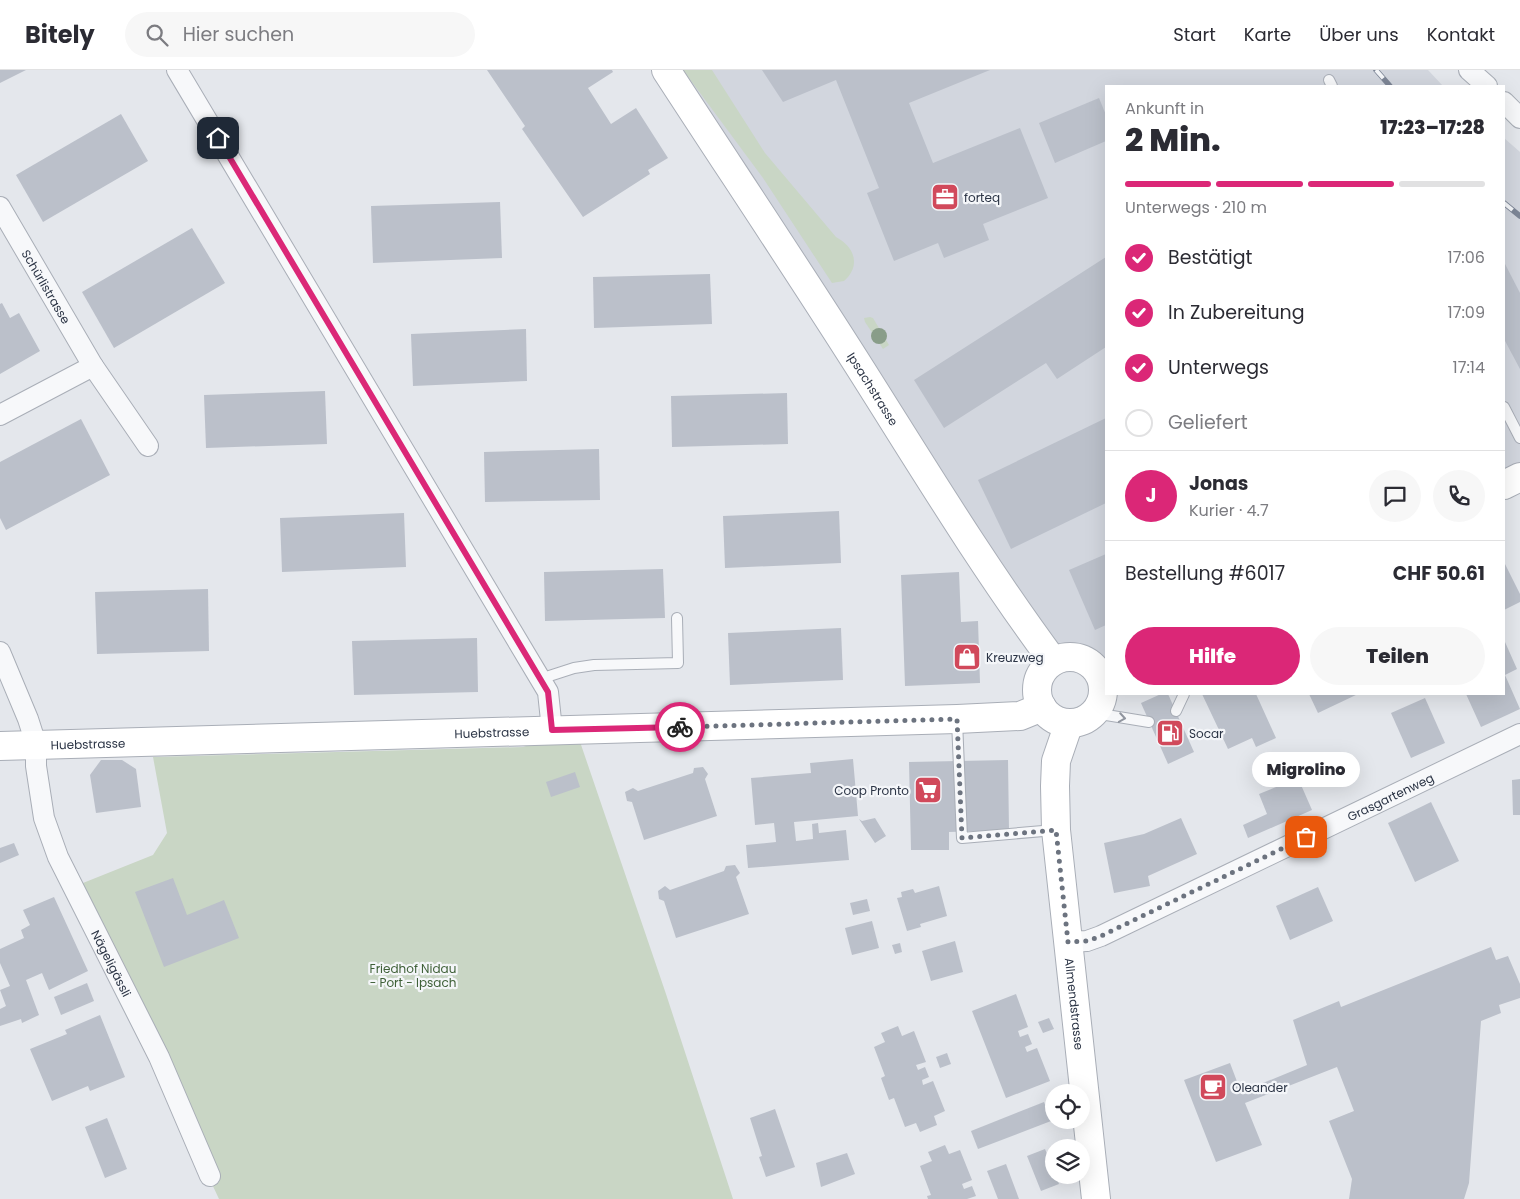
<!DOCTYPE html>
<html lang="de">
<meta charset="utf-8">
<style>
body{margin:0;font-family:Poppins,sans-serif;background:#f7f7f7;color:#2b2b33;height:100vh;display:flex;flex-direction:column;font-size:19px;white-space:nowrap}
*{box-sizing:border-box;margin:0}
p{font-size:16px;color:#7c7c81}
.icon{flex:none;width:28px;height:28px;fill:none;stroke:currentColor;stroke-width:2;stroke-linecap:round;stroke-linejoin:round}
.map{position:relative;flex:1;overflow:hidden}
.details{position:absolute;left:1105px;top:15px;width:400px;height:610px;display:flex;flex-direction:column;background:#fff;border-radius:0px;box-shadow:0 5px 20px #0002}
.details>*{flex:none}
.buttons{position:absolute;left:1045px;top:1014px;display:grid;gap:10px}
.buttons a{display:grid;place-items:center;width:45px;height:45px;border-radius:50%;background:#fff;box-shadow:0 5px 20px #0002;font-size:25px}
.pin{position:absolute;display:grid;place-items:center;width:42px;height:42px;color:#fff;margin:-21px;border-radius:10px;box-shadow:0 2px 8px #0006}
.courier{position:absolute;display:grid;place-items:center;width:50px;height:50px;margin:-25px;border:4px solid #db2777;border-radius:50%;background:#fff;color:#222;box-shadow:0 1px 6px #0007}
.bubble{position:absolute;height:35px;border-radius:18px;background:#fff;box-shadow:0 5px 20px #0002;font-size:16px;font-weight:800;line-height:35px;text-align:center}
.summary em{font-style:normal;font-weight:800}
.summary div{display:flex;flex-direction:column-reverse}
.summary{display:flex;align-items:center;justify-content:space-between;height:85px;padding:0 20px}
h1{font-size:32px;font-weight:800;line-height:38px}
.bar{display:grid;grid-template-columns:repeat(4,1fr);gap:8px 5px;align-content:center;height:60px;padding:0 20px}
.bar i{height:6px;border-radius:4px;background:#e1e1e2}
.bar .current{background:#db2777}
.bar p{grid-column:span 4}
.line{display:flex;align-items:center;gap:12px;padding:0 20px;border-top:1px solid #e1e1e2}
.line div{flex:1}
.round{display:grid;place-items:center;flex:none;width:52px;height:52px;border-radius:26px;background:#f7f7f7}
ol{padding:0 20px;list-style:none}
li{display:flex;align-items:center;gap:15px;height:55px}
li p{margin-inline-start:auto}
li .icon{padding:5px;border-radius:50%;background:#db2777;color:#fff;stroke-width:4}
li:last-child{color:#7c7c81}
li i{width:28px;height:28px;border:2px solid #e1e1e2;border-radius:50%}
.cta{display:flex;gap:10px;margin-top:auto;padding:10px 20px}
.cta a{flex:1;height:58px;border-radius:30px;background:#db2777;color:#fff;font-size:20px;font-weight:800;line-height:58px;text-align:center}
.cta a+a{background:#f7f7f7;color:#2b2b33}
header{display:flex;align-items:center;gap:30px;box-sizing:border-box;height:70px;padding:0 25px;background:#fff;border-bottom:1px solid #e1e1e2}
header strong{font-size:24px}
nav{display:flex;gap:28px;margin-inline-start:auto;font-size:18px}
.search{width:350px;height:45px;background:#f7f7f7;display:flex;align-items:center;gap:12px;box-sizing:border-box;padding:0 18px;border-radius:28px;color:#7c7c81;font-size:19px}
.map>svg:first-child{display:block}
.built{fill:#d2d6de}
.green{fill:#c9d6c5}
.building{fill:#bbc0ca}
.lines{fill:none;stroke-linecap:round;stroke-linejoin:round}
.lane-casing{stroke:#a9aeb7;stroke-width:12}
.street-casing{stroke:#a9aeb7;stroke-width:22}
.secondary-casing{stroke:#a9aeb7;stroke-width:30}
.lane{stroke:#f7f8fa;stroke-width:10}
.street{stroke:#f7f8fa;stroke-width:20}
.secondary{stroke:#fff;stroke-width:28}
.rail-casing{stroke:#7d8696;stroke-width:5.5}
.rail{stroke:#f4f6f9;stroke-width:4;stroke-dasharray:11;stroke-linecap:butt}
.tree{fill:#899d89}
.oneway{stroke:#9196a0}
.done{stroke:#6c737f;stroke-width:5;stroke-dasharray:0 9}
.route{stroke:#db2777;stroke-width:6}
.labels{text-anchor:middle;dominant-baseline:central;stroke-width:4.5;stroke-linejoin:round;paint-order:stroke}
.poi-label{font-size:12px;fill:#2b3445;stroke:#f4f6f9;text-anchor:start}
.street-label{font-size:12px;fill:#2b3445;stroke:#f4f6f9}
.park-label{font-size:12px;fill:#3f6138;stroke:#f4f6f9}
</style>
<header>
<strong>Bitely</strong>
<div class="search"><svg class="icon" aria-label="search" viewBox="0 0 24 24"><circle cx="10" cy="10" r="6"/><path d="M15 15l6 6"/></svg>Hier suchen</div>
<nav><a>Start</a><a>Karte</a><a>Über uns</a><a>Kontakt</a></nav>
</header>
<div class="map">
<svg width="1520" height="1129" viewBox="0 0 1520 1129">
<rect width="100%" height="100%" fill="#e4e7ec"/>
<g class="built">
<polygon points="666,0 1428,0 1443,16 1106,16 1106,607 1102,609 1091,593 1082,589 1062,587"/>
<polygon points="1504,68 1520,82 1520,407 1504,415"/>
</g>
<g class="green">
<path d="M 683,0 L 712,0 L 765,83 L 836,167 C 855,177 861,196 844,211 L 832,213 L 763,108 Z"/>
<polygon points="870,247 873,248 889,275 883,279 865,252 864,248"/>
<polygon points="576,660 666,924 733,1129 219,1129 73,817 153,785 167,763 153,687 523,677"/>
</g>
<g class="building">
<polygon points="0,0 26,0 0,13"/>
<polygon points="487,0 612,0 613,2 588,18 611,54 636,38 668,88 648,100 650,104 583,147 522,59 525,56"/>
<polygon points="762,0 990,0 909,33 933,93 1020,58 1048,128 983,154 989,170 944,188 938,173 894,191 867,123 879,118 836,10 783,32"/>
<polygon points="1099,28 1106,45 1106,71 1055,93 1039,53"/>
<polygon points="121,44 148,91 43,152 16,105"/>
<polygon points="500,132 502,188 373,193 371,136"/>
<polygon points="192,158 225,213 114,278 82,222"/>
<polygon points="1106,187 1106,277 1057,309 1046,293 944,358 914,310"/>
<polygon points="1504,192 1520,223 1520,299 1504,269"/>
<polygon points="710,204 712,254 594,258 593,207"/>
<polygon points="2,233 10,248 19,243 40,281 0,304 0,234"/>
<polygon points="526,259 527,311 413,316 411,264"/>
<polygon points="325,321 327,374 206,378 204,325"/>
<polygon points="787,323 788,374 672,377 671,326"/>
<polygon points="1106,348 1106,433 1011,479 978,410"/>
<polygon points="81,349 110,405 6,460 0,448 0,392"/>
<polygon points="599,379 600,430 485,432 484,382"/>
<polygon points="839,441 841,493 725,498 723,446"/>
<polygon points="404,443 406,497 282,502 280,448"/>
<polygon points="1106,484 1106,555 1095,560 1069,500"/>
<polygon points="1504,492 1520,524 1520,532 1504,540"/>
<polygon points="663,499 665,548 545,551 544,502"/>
<polygon points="959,502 961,552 978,551 980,613 905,616 901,505"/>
<polygon points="208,519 209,581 97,584 95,522"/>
<polygon points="841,558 843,610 730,615 728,563"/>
<polygon points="477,568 478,622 354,625 352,571"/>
<polygon points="1505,572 1517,599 1505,605 1520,639 1481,657 1466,624 1504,624"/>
<polygon points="1161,624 1168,624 1194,682 1168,694 1141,633"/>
<polygon points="1202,624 1256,624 1276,668 1256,677 1252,668 1228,679"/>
<polygon points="1309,624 1358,624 1318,643"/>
<polygon points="1425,628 1445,673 1411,688 1391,643"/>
<polygon points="853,689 858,746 794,752 796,771 813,769 812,754 818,753 819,763 846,760 849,790 748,798 746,775 776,772 774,753 755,755 751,708 811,703 810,693"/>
<polygon points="101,690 122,690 136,699 141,737 96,743 90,705"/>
<polygon points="1008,690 1009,760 949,762 949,780 911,780 909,692"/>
<polygon points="703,697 708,704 705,709 717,746 644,770 632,732 627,731 625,722 633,718 638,721 693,703 694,698"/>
<polygon points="575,702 580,717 551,727 546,712"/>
<polygon points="1298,708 1312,740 1248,768 1243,755 1267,744 1259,724"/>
<polygon points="1520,709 1520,745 1513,745 1512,710"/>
<polygon points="1431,732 1459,791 1415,812 1388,753"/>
<polygon points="875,748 886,766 875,773 859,749 862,751"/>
<polygon points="1181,748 1197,784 1148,806 1150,816 1114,823 1104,773 1144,764"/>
<polygon points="14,773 19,785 0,793 0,778"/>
<polygon points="735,795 740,803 736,807 749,844 676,868 664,831 659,829 658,821 665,816 670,820 724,801 726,796"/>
<polygon points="173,808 187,845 224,830 239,868 164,897 135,822"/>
<polygon points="939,816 947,846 920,854 921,857 907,861 897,828 902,827 901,822 913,819 915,823"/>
<polygon points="1318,817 1333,851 1290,870 1276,836"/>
<polygon points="54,827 88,901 49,920 42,903 26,910 39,945 22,953 21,949 0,956 0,939 6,936 0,920 10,916 0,893 0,879 24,868 21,860 30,855 23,840"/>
<polygon points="867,829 870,841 853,845 850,833"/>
<polygon points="872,851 879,878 852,885 845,858"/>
<polygon points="955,871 963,902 931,911 922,881"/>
<polygon points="900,873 902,882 895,884 892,875"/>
<polygon points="1491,877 1496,890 1508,886 1520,914 1520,928 1499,935 1501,943 1481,951 1469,1113 1464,1129 1349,1129 1352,1109 1329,1051 1354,1041 1337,997 1245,1033 1262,1075 1216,1092 1184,1010 1230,993 1241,1022 1307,995 1293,950 1339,931 1341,937"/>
<polygon points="87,913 94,931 61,945 54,927"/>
<polygon points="1016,924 1028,957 1018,961 1020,967 1028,964 1032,974 1025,977 1027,982 1037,978 1050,1011 1006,1028 972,941"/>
<polygon points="100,945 125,1007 90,1021 88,1016 52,1031 30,979 67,964 65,960"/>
<polygon points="1049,948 1054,959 1043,963 1038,952"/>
<polygon points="898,956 902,966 914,961 926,992 916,995 918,1000 925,997 929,1007 922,1010 923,1015 933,1011 945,1041 934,1046 937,1055 920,1062 916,1053 905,1057 894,1028 889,1030 881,1008 885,1006 874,977 885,972 881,963"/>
<polygon points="947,983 951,994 940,998 936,987"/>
<polygon points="1044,1032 1051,1051 978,1079 971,1061"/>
<polygon points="775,1039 795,1097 766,1107 759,1087 762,1086 750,1048"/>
<polygon points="107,1048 127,1099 105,1108 85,1057"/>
<polygon points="945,1075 949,1084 960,1080 972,1110 962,1114 964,1119 972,1116 976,1126 967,1129 928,1129 927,1126 931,1125 920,1096 932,1091 928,1082"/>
<polygon points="1045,1079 1059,1114 1041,1121 1027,1086"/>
<polygon points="847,1083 855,1104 821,1117 816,1093"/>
<polygon points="1006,1094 1019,1129 998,1129 987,1101"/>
</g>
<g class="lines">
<g class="lane-casing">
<g id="lane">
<polyline points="1329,10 1332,16"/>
<polyline points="1504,337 1520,368"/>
<polyline points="540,609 574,598 594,595 678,593 677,548"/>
<polyline points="1176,641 1184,624"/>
<polyline points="1094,643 1149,652"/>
<polyline points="957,651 962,768 1055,760"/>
</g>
</g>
<g class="street-casing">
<g id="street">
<polyline points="177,0 548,622 552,660"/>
<polyline points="1469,0 1487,16"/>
<polyline points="1504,32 1520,48"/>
<path id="s1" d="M 0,137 L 93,296 L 0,345"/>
<polyline points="93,296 148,376"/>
<path id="s2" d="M 0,582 L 28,649 L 36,674 L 36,696 L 44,748 L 58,787 L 159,987 L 210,1106"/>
<path id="s3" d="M 1068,872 L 1087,871 L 1101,866 L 1520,664"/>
</g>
</g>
<g class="secondary-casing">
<g id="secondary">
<path id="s4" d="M 666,0 C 731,100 798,200 862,301 C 924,399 984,498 1053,591"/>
<polyline points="1504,415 1520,407"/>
<circle cx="1070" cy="620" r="33"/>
<path id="s5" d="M 1069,653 L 1056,691 L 1055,716 L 1056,760 L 1096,1129"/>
<path id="s6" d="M 0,676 L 957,649 L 1020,646 L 1042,637"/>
</g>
</g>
<use href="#lane" class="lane"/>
<use href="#street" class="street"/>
<use href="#secondary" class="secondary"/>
<g class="rail-casing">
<g id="rail">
<polyline points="1376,0 1390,16"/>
<polyline points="1504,133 1520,146"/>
</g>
</g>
<use href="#rail" class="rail"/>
</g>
<circle class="tree" cx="879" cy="266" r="8"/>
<defs><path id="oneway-chevron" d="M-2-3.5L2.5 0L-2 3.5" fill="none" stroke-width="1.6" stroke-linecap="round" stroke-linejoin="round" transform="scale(1.25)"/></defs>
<use class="oneway" href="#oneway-chevron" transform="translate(1122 648) rotate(9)"/>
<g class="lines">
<polyline class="done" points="680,657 957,649 962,768 1056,760 1068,872 1087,871 1101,866 1306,767"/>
<polyline class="route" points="218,68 548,622 552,660 680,657"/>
</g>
<defs>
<g id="office-square" transform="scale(1.4375)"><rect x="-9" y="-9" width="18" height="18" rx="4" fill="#d1495b" stroke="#f4f6f9"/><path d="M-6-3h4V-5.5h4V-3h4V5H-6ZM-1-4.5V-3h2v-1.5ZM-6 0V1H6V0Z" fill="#fff"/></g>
<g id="shop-square" transform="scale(1.4375)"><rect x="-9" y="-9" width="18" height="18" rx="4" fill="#d1495b" stroke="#f4f6f9"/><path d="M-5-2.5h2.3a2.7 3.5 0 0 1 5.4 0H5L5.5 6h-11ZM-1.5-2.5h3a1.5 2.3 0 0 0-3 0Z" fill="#fff"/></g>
<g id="fuel-square" transform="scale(1.4375)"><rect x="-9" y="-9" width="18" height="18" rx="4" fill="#d1495b" stroke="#f4f6f9"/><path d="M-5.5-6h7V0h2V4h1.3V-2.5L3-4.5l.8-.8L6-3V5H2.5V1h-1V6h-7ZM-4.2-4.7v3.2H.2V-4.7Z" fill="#fff"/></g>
<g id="supermarket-square" transform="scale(1.4375)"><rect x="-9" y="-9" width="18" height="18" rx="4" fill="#d1495b" stroke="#f4f6f9"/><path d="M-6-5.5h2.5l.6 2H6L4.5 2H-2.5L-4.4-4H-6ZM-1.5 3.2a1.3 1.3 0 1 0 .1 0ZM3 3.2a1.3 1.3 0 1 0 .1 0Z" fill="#fff"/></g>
<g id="cafe-square" transform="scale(1.4375)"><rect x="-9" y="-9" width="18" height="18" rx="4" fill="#d1495b" stroke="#f4f6f9"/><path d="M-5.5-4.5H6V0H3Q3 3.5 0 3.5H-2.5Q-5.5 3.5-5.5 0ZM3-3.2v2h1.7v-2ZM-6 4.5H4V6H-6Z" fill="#fff"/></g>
</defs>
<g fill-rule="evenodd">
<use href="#office-square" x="945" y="127"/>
<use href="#shop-square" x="967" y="587"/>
<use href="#fuel-square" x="1170" y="663"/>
<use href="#supermarket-square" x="928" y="720"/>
<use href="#cafe-square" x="1213" y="1017"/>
</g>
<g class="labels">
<g class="poi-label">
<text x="964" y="127">forteq</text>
<text x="986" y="587">Kreuzweg</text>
<text x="1189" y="663">Socar</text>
<text x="909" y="720" text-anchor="end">Coop Pronto</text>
<text x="1232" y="1017">Oleander</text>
</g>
<g class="street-label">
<text stroke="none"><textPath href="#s1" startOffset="92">Schürlistrasse</textPath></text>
<text stroke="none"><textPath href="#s4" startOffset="380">Ipsachstrasse</textPath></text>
<text stroke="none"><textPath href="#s6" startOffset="492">Huebstrasse</textPath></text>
<text stroke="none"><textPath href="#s6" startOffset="88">Huebstrasse</textPath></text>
<text stroke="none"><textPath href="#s3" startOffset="355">Grasgartenweg</textPath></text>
<text stroke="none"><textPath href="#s2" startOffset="334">Nägeligässli</textPath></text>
<text stroke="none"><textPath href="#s5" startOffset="284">Allmendstrasse</textPath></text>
</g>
<g class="park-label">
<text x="413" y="898">Friedhof Nidau<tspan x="413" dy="14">- Port - Ipsach</tspan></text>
</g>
</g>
</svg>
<div class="buttons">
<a><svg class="icon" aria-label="locate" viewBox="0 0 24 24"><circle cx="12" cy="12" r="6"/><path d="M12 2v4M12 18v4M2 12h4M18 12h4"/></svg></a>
<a><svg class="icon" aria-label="layers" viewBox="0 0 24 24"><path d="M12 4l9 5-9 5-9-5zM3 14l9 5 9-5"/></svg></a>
</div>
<div class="pin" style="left:1306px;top:767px;background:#ea580c"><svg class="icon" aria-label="bag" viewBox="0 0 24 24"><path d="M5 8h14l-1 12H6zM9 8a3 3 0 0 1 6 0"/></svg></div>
<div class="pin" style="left:218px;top:68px;background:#1f2937"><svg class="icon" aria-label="home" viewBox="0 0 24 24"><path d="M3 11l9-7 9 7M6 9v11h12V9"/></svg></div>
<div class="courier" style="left:680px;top:657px"><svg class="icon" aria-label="bike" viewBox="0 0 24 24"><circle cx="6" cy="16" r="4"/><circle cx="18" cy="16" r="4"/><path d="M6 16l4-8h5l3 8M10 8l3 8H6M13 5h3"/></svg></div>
<div class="bubble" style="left:1252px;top:682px;width:108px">Migrolino</div>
<section class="details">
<div class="summary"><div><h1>2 Min.</h1><p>Ankunft in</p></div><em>17:23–17:28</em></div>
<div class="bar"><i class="current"></i><i class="current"></i><i class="current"></i><i></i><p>Unterwegs · 210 m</p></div>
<ol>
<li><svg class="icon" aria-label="check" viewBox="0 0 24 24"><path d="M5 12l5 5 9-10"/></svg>Bestätigt<p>17:06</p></li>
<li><svg class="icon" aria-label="check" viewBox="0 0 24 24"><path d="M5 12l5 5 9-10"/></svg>In Zubereitung<p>17:09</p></li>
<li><svg class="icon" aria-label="check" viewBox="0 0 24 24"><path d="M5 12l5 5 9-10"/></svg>Unterwegs<p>17:14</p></li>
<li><i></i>Geliefert</li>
</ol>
<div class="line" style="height:90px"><b class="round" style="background:#db2777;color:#fff">J</b><div><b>Jonas</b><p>Kurier · 4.7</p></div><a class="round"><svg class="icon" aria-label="chat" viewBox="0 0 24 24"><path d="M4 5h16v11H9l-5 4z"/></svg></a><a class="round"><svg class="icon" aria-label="phone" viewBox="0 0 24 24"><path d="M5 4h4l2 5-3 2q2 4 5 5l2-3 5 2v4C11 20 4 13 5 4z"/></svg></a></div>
<div class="line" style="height:65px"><div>Bestellung #6017</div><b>CHF 50.61</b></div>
<div class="cta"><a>Hilfe</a><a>Teilen</a></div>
</section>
</div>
